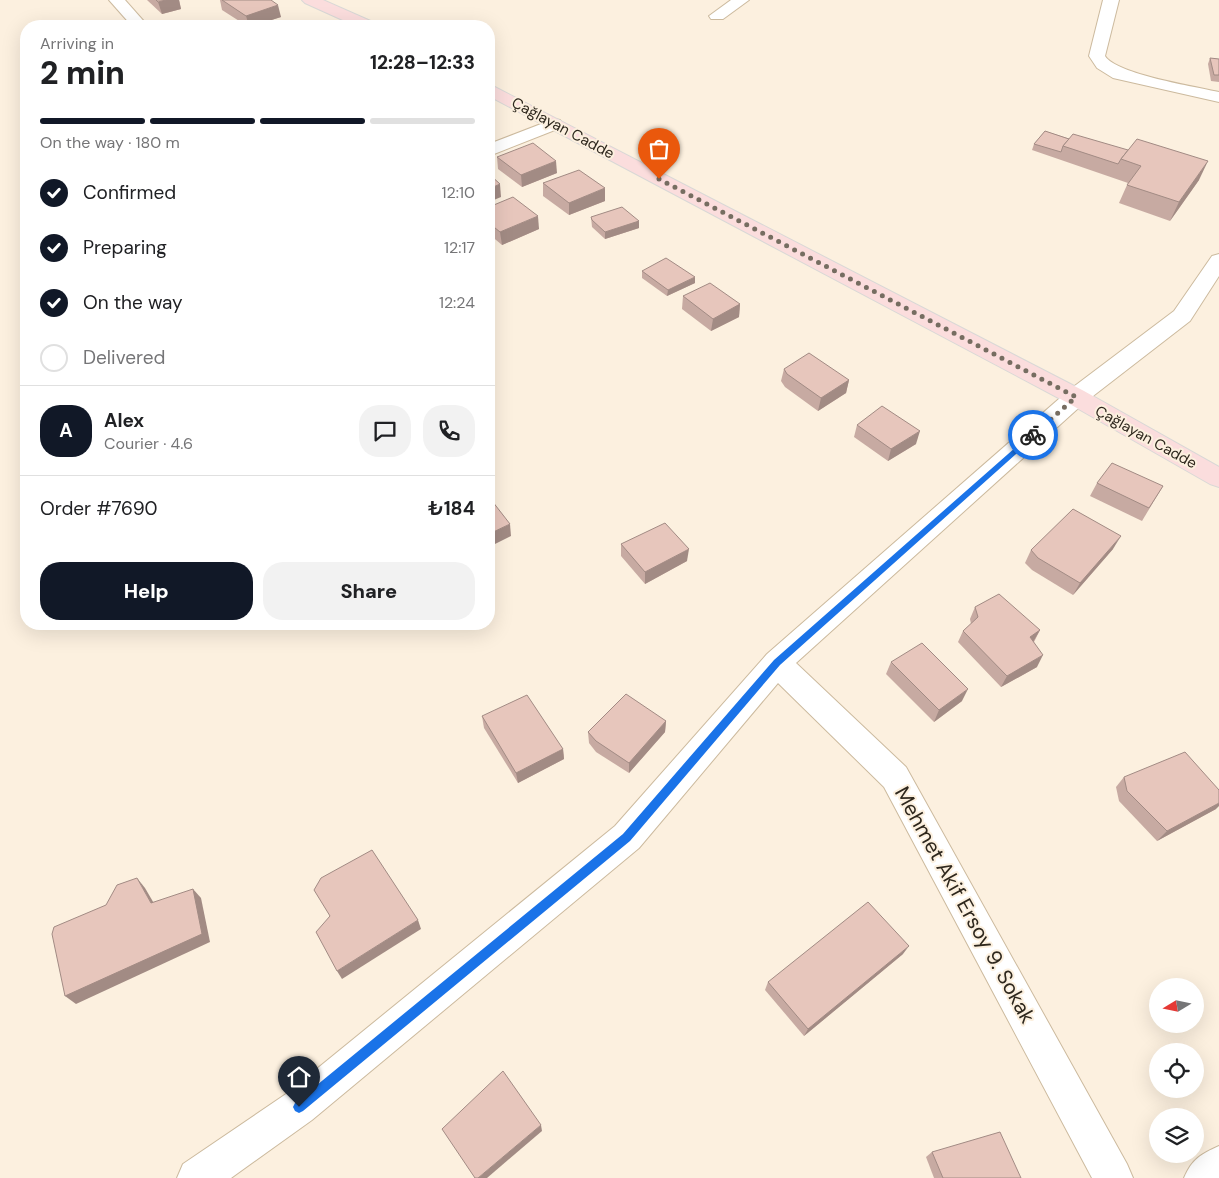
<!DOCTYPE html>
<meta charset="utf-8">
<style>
body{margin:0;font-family:"DM Sans",sans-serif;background:#f2f2f2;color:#202124;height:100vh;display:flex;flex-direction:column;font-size:19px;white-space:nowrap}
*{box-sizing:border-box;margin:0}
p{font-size:16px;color:#757577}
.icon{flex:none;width:28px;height:28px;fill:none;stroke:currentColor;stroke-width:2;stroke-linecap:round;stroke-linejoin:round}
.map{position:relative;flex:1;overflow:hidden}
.side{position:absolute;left:20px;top:20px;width:475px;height:610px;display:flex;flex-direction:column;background:#fff;border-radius:20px;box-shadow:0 5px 20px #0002}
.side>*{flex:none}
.needle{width:32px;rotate:260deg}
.controls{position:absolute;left:1149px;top:978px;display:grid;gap:10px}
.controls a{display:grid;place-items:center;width:55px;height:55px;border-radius:50%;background:#fff;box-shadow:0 5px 20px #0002;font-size:25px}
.pin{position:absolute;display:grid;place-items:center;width:42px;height:42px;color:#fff;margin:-51px -21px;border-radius:50% 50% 50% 0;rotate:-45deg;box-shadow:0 0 5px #0007}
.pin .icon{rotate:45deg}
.courier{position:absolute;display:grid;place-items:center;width:50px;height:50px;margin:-25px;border:4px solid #1a73e8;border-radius:50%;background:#fff;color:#222;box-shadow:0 1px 6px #0007}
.headline em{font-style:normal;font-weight:800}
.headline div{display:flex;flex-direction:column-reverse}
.headline{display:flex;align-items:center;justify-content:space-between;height:85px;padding:0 20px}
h1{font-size:32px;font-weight:800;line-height:38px}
.bar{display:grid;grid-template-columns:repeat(4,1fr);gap:8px 5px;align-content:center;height:60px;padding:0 20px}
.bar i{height:6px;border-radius:4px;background:#e0e0e0}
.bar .on{background:#111827}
.bar p{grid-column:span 4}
.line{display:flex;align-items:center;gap:12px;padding:0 20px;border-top:1px solid #e0e0e0}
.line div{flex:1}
.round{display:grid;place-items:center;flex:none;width:52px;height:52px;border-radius:20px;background:#f2f2f2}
ol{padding:0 20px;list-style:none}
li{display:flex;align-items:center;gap:15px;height:55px}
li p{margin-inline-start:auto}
li .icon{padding:5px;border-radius:50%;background:#111827;color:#fff;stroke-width:4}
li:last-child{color:#757577}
li i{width:28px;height:28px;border:2px solid #e0e0e0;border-radius:50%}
.button{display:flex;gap:10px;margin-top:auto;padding:10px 20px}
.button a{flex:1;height:58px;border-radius:20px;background:#111827;color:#fff;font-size:20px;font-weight:800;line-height:58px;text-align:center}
.button a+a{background:#f2f2f2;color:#202124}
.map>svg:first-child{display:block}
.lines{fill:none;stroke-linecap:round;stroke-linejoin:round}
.minor-casing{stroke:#ccba9e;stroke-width:2}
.major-casing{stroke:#d9d8d6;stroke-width:2}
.minor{fill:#fff;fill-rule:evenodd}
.major{fill:#fbdddd;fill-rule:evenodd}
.wall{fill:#c7aaa2}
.shaded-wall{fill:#a28b84}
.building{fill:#e7c6bc;stroke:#a28b84}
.route{fill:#1a73e8}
.done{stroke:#766d61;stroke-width:5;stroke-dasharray:0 9}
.labels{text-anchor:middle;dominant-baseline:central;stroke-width:4;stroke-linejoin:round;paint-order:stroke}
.far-street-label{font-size:15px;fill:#2e271d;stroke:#fcf0df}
.near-street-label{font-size:21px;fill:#2e271d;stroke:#fcf0df}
</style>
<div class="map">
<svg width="1219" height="1178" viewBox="0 0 1219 1178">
<rect width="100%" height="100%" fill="#fcf0df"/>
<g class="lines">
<g class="minor-casing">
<g id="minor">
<polygon points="109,0 125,0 148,26 132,26"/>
<polygon points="731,0 749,0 723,19 711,19 709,16"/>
<path d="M 1103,0 L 1119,0 L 1105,56 C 1116,74 1196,87 1219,92 L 1219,102 L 1113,78 L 1097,68 L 1089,56 Z"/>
<polygon points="554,119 560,120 563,124 560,128 489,156 489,144"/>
<polygon points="1219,254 1219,276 1190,321 1084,403 796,663 906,767 1127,1164 1133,1178 1092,1178 884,787 778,683 639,848 312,1120 231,1178 177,1178 183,1164 286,1094 615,826 767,654 1068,391 1174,311 1212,256"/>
<path d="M 1219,1146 L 1219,1178 L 1184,1178 C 1192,1159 1201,1154 1219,1146 Z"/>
</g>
</g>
<g class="major-casing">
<g id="major">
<polygon points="302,0 323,0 375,23 377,26 356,26 305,3"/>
<polygon points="489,84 1084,391 1219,467 1219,487 1210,484 1068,403 489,96"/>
</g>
</g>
<use href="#minor" class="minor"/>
<use href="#major" class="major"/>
</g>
<g class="wall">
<polygon points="147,0 179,0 181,9 162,14"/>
<polygon points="220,0 271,0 281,17 252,26 247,26 222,10"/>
<polygon points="1210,58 1219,59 1219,82 1211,81 1208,64"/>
<polygon points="1045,131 1199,180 1170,221 1119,203 1127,185 1128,183 1032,150 1034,144"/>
<polygon points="497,157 557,173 522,187 498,169"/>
<polygon points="543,183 605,201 569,215 543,196"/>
<polygon points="489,207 539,229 502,245 489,234"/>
<polygon points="591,217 639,221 639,228 605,239 592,227"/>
<polygon points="642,271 695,283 667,296 642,278"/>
<polygon points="683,296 740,304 739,317 711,331 682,309"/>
<polygon points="784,369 849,380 846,393 818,411 785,387 781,381"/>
<polygon points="857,425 916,444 888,461 854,437"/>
<polygon points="1097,483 1163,486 1142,521 1090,496"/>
<polygon points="621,544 687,561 645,584 621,556"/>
<polygon points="1113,549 1073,595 1032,570 1025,563 1031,550"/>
<polygon points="975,607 1040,630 1034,642 1037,667 1001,687 958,642 963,631 971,624 970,619"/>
<polygon points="891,662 962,701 934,722 886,674"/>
<polygon points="482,716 563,749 564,759 518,783 484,728"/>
<polygon points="666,721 665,732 629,773 596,752 589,743 588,732"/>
<polygon points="1124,777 1216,809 1157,841 1119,801 1116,787"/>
<polygon points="903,954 804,1036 765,990 768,982"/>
<polygon points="932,1152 1021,1178 934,1178 926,1157"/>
</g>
<g class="shaded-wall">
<polygon points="166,0 179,0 181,9 162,14 158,2"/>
<polygon points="278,5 281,17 252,26 249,26 246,16"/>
<polygon points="556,161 557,173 522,187 521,175"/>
<polygon points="1208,161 1199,180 1170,221 1179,202"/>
<polygon points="500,184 501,197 489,202 489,189"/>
<polygon points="605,188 605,201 569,215 569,203"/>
<polygon points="538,216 539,229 502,245 500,232"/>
<polygon points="639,221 639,228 605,239 605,232"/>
<polygon points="695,277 695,283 667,296 668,290"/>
<polygon points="740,304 739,317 711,331 713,319"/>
<polygon points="849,380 846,393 818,411 821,398"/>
<polygon points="920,431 916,444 888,461 891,449"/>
<polygon points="510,524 511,536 489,547 489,534"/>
<polygon points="1121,536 1113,549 1073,595 1080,583"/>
<polygon points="689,549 687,561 645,584 645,572"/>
<polygon points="1040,630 1033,642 1030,637"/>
<polygon points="1043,655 1037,667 1001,687 1007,676"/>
<polygon points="968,689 962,701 934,722 939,710"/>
<polygon points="666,721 665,732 629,773 629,763"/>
<polygon points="563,749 564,759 518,783 516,773"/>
<polygon points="1219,803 1219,806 1216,809 1157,841 1167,831"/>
<polygon points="137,878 145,888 159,912 151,903"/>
<polygon points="193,889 201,898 210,942 76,1004 65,996"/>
<polygon points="418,920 421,929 342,979 337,971"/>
<polygon points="909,946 903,954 804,1036 808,1029"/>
<polygon points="541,1125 542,1131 487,1178 478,1178"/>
</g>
<g class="building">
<polygon points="156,0 166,0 158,2"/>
<polygon points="222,0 271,0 278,5 246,16"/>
<polygon points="1210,58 1219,59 1219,75 1214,75"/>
<polygon points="1045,131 1069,139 1063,146 1061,152 1034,144"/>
<polygon points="1073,134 1128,150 1121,159 1118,164 1063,146"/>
<polygon points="1137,139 1208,161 1179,202 1127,185 1141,166 1121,159"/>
<polygon points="533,143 556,161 521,175 497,157"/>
<polygon points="579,170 605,188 569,203 543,183"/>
<polygon points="489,174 500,184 489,189"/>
<polygon points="513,197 538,216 500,232 489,223 489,207"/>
<polygon points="622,207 639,221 605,232 592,220 591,217"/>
<polygon points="666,258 695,277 668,290 642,271"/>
<polygon points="710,283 740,304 713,319 683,296"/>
<polygon points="809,353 849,380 821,398 787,374 784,369"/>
<polygon points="882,406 920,431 891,449 857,425"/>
<polygon points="1112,463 1163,486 1149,508 1097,483"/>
<polygon points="489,497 510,524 489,534"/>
<polygon points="1073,509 1121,536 1080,583 1038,558 1031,550"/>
<polygon points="665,523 689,549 645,572 621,544"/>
<polygon points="999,594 1040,630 1030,637 1043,655 1007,676 963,631 978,617 975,607"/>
<polygon points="922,643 968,689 939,710 891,662"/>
<polygon points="626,694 666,721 629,763 596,741 588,732"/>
<polygon points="527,695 563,749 516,773 482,716"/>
<polygon points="1185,752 1219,790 1219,803 1167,831 1127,791 1124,777"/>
<polygon points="372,850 418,920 337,971 316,932 330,916 314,890 321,878"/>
<polygon points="137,878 151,903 193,889 202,934 65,996 52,934 54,927 106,905 117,885"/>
<polygon points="868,902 909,946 808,1029 768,982"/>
<polygon points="503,1071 541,1125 478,1178 475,1178 442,1129"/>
<polygon points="1000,1132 1021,1178 943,1178 932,1152"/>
</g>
<polygon class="route" points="1033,432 1036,435 1035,437 780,665 630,841 303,1111 299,1113 295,1111 293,1107 295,1103 623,834 774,660"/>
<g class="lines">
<polyline class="done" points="659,179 1076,397 1033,435"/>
</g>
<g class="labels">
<g class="far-street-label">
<text transform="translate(563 128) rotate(28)">Çağlayan Cadde</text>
<text transform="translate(1146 437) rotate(29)">Çağlayan Cadde</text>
</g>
<g class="near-street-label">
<text transform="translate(965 905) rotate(61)">Mehmet Akif Ersoy 9. Sokak</text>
</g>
</g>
</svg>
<div class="controls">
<a><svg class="needle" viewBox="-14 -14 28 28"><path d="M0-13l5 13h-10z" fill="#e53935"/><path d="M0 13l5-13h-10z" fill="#757577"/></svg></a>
<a><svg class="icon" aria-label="locate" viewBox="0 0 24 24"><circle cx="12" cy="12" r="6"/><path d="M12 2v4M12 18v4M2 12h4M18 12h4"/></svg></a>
<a><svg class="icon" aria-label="layers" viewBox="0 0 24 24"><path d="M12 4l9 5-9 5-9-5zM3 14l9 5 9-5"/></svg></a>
</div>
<div class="pin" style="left:659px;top:179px;background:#ea580c"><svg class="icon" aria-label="bag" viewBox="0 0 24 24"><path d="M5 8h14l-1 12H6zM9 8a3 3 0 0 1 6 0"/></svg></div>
<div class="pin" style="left:299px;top:1107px;background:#1f2937"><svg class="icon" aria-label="home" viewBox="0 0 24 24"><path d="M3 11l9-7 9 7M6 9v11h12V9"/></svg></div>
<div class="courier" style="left:1033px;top:435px"><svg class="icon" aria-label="bike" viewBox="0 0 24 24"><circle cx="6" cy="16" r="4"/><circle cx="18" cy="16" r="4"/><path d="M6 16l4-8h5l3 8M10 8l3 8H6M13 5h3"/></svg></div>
<section class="side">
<div class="headline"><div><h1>2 min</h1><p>Arriving in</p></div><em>12:28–12:33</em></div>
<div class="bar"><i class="on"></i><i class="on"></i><i class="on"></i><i></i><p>On the way · 180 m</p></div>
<ol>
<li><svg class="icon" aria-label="check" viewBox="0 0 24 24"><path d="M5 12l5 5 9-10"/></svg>Confirmed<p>12:10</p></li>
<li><svg class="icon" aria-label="check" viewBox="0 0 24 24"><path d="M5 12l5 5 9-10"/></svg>Preparing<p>12:17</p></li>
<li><svg class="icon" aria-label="check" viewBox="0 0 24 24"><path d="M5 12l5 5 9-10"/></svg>On the way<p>12:24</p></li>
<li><i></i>Delivered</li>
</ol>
<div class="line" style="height:90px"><b class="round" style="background:#111827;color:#fff">A</b><div><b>Alex</b><p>Courier · 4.6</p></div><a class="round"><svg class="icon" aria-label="chat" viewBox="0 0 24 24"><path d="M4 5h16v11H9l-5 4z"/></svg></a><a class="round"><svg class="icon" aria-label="phone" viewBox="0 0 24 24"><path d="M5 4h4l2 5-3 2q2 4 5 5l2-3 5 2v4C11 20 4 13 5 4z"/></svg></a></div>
<div class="line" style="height:65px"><div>Order #7690</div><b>₺184</b></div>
<div class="button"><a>Help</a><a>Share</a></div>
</section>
</div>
